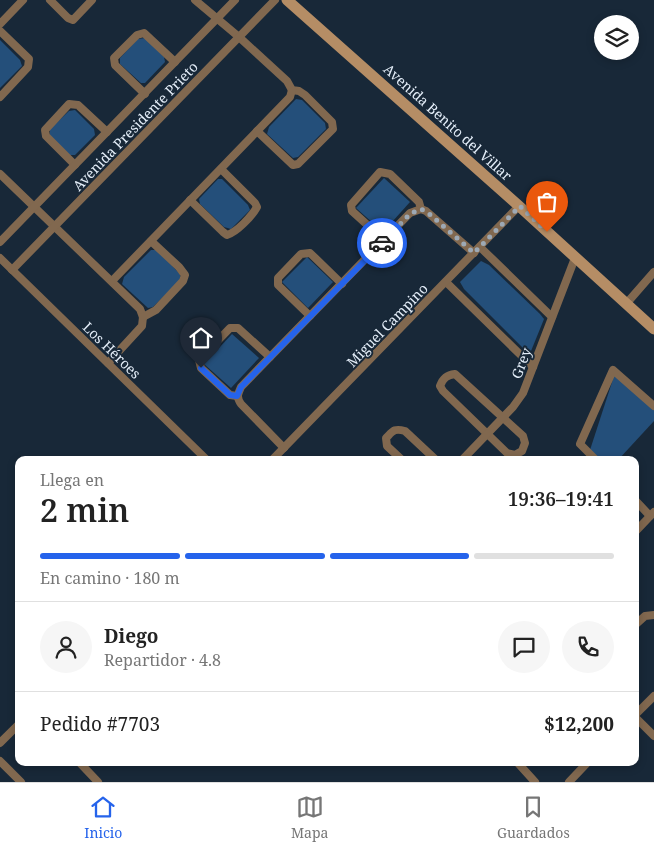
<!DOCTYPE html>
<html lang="es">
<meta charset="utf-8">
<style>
body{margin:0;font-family:"Noto Serif",serif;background:#f6f6f6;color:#222;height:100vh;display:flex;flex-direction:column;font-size:19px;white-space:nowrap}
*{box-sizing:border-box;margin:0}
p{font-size:16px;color:#767676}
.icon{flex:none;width:28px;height:28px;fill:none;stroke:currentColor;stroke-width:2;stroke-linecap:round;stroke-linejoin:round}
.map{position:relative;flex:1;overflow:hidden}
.panel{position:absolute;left:15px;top:456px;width:624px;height:310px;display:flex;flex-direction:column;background:#fff;border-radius:10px;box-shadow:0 2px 8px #0003}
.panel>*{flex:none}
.buttons{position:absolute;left:594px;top:15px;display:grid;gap:10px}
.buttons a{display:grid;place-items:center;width:45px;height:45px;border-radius:50%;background:#fff;box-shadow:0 2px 8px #0003;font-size:25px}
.pin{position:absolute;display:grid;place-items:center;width:42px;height:42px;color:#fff;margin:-51px -21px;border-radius:50% 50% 50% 0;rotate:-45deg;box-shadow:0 0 5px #0007}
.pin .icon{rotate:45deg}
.courier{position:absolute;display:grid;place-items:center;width:50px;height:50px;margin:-25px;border:4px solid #2563eb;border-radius:50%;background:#fff;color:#222;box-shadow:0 1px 6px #0007}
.head em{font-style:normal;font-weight:600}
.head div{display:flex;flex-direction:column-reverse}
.head{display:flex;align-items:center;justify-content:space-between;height:85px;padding:0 25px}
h1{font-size:32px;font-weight:600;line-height:38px}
.bar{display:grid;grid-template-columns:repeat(4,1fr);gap:8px 5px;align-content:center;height:60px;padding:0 25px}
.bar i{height:6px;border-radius:4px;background:#e0e0e0}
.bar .active{background:#2563eb}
.bar p{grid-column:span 4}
.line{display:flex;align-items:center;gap:12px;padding:0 25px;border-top:1px solid #e0e0e0}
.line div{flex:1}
.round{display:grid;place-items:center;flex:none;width:52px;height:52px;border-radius:26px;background:#f6f6f6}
.menu{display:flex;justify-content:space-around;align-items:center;height:70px;border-top:1px solid #e0e0e0;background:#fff;font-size:14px;color:#767676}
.menu a{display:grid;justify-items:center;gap:2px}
.menu .active{color:#2563eb}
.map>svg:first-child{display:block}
.green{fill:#244f7a}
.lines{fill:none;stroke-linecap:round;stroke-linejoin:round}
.street{stroke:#81684f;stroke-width:8}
.secondary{stroke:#b58d65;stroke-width:11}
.done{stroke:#9da9b5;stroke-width:5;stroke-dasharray:0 9}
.route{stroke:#2563eb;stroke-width:6}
.labels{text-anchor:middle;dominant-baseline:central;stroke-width:4;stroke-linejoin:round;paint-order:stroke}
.street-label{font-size:14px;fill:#e4eef9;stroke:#182838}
</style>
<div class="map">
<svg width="654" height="782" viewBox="0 0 654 782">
<rect width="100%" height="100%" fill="#182838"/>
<g class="green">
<polygon points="145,38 164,57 165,62 145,83 141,83 120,64 120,58 138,39"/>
<polygon points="0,40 20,60 22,66 0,88"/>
<polygon points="296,99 302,100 325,123 326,129 298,157 293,158 267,134 269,127"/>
<polygon points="75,110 94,129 95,135 75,155 70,155 50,136 50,129 69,111"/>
<polygon points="384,178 410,202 383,232 356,208"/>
<polygon points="218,179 222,179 248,205 250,210 231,229 224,227 200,204 199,199"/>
<polygon points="151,250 157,250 180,274 181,279 153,307 148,308 122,284 124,277"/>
<polygon points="307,257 333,282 308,308 282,282"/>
<polygon points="481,261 489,265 540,314 544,319 531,351 526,351 464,289 460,282"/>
<polygon points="232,334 259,358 231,388 204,364"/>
<polygon points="615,373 654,409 654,421 618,460 601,460 590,450"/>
</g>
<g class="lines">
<g class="street">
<polyline points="50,0 68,18 73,20 92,0"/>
<polyline points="195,0 239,37 287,81 292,90 299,91 305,95 332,122 333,129 298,164 293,165 257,131"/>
<polyline points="0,24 23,0"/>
<polyline points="0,31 29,59 28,67 0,97"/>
<polyline points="145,94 115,65 114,58 137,35 144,33 175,62"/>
<polyline points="75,165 46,136 45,130 69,104 78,105 107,132"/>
<polyline points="0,174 140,309 143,317 142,326 108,363"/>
<path d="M 190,200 L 223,232 L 227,235 C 237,232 252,216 257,207 L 255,203 L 221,169"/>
<polyline points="384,240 352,211 351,205 380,172 390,174 419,202 421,209"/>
<polyline points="0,242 235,0"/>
<polyline points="480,247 552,317"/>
<polyline points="0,258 207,460"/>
<polyline points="12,270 275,0"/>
<polyline points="112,281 290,97 292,90"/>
<polyline points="446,282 533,367"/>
<polyline points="626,304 654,272"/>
<polyline points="310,316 278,285 278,278 301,254 310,253 342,284"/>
<polyline points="143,317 156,310 183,281 185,275 179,267 151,241"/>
<path d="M 455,374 L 523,436 L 525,443 L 522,451 L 515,455 L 507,453 L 443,391 L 440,386 C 443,378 447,375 455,374 Z"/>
<polyline points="237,396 230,395 201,368 199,360 230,328 238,328 270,357"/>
<path d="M 284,448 L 241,404 C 236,397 238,394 241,387 L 410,213 L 421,209 L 426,211 L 474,253"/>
<polyline points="272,460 519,206"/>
<path d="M 402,460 L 387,446 L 386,438 C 393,431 394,428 405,431 L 436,460"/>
<polyline points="462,460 513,407 523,393 575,258"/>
<polyline points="596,460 580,444 613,370 654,406"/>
<polyline points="635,500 650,516"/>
<polyline points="635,532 654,512"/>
<polyline points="635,625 645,616 654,615"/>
<polyline points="635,715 654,696"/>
<polyline points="635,717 654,736"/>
<polyline points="0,743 19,724"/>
<polyline points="0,761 21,782"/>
<polyline points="79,762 98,782"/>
<polyline points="517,762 535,782"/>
<polyline points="569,782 588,762"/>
</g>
<polyline class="secondary" points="287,0 519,206 654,329"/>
</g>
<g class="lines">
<polyline class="done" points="382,243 410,214 420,209 426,211 474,253 520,206 547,232"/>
<polyline class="route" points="201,368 230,395 237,396 241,387 382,243"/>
</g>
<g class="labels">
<g class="street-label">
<text transform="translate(448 122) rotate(42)">Avenida Benito del Villar</text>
<text transform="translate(135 126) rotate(-46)">Avenida Presidente Prieto</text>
<text transform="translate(387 325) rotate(-46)">Miguel Campino</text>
<text transform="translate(112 350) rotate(44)">Los Héroes</text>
<text transform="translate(521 363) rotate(-69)">Grey</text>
</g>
</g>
</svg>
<div class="buttons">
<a><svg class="icon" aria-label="layers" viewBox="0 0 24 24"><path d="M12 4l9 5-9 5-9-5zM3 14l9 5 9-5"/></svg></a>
</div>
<div class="pin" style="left:547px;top:232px;background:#ea580c"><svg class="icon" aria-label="bag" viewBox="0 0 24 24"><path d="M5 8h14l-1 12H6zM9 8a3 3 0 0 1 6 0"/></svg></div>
<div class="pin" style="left:201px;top:368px;background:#1f2937"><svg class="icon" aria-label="home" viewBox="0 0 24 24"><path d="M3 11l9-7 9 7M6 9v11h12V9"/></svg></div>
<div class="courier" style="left:382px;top:243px"><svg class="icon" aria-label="car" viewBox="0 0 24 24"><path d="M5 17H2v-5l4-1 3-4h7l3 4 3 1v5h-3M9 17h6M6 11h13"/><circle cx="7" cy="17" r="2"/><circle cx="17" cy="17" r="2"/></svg></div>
<section class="panel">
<div class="head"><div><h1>2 min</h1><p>Llega en</p></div><em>19:36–19:41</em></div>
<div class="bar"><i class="active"></i><i class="active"></i><i class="active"></i><i></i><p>En camino · 180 m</p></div>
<div class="line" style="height:90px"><a class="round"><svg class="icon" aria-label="person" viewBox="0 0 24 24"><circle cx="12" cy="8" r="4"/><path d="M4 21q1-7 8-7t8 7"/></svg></a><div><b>Diego</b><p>Repartidor · 4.8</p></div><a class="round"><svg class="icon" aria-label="chat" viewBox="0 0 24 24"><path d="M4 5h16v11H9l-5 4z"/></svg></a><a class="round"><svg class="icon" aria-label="phone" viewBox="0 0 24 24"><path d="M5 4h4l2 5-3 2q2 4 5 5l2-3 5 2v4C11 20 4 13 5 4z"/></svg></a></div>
<div class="line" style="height:65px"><div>Pedido #7703</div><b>$12,200</b></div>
</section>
</div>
<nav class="menu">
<a class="active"><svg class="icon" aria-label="home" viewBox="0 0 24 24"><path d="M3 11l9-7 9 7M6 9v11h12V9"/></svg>Inicio</a>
<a><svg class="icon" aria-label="map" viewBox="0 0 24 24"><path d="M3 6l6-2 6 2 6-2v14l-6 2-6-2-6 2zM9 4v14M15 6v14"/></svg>Mapa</a>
<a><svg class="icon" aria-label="saved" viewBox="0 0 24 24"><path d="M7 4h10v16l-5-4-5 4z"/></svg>Guardados</a>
</nav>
